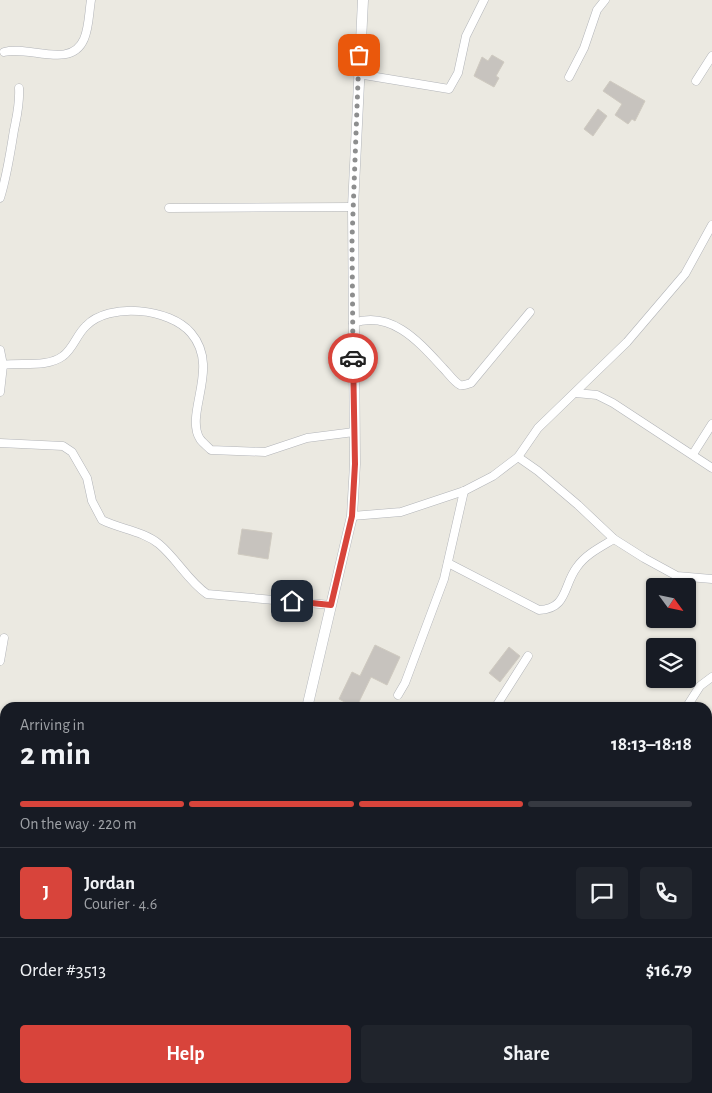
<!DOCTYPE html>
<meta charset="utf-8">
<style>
body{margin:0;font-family:"Alegreya Sans",sans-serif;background:#20242c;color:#f1f3f6;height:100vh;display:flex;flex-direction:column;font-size:19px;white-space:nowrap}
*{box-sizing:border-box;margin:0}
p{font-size:16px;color:#9ea1a6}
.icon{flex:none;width:28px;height:28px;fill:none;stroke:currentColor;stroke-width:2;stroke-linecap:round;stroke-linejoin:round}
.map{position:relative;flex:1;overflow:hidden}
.drawer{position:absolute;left:0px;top:702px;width:712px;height:391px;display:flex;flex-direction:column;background:#171b24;border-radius:15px 15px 0 0;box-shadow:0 1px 4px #0004}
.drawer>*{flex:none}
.needle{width:32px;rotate:123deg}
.tools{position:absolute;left:646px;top:578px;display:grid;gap:10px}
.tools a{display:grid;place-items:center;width:50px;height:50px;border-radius:5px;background:#171b24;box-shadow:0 1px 4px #0004;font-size:25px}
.pin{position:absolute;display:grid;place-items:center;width:42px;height:42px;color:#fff;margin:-21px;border-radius:10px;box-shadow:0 2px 8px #0006}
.courier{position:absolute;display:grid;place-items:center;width:50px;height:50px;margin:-25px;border:4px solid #d8443b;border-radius:50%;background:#fff;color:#222;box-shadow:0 1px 6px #0007}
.headline em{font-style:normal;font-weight:700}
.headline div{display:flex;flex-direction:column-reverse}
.headline{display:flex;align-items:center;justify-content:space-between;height:85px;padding:0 20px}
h1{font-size:32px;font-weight:700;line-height:38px}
.bar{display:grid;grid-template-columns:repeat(4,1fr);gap:8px 5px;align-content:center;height:60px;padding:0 20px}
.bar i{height:6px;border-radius:4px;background:#363941}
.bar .active{background:#d8443b}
.bar p{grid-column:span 4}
.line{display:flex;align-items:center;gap:12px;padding:0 20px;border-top:1px solid #363941}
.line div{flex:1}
.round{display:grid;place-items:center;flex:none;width:52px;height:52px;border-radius:5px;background:#20242c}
.button{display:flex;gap:10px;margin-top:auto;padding:10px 20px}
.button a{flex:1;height:58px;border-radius:5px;background:#d8443b;color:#fff;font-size:20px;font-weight:700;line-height:58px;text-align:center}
.button a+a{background:#20242c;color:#f1f3f6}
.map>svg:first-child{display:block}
.building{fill:#c7c3be;stroke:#cfcac0}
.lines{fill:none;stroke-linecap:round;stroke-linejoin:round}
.street-casing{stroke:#b2b4b8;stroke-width:9}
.secondary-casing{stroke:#b3b6bb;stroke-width:11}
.street{stroke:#fff;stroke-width:8}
.secondary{stroke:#fff;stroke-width:10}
.done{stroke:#8d8e8e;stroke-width:5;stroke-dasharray:0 9}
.route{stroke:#d8443b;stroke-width:6}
</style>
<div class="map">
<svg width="712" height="1093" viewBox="0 0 712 1093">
<rect width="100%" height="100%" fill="#ebe9e1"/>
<g class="building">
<polygon points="492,55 504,62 496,76 499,78 494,87 474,76 482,57 488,61"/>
<polygon points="610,81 645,101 635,121 632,119 628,124 615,115 622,104 603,91"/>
<polygon points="598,109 607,116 593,136 584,129"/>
<polygon points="242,529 272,533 268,559 238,554"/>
<polygon points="375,645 400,657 387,685 371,677 356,708 339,699 352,672 360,676"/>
<polygon points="509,647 520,656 500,682 489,673"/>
</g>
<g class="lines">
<g class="street-casing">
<g id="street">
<path d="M 4,52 C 29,45 71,70 84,39 C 89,28 89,12 91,0"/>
<polyline points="358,74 449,89 458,73 466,36 484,0"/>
<polyline points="569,77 584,48 597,10 605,0"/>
<polyline points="696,81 712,56"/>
<path d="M 0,198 C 7,176 10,154 14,130 C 17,115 20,104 19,88"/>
<polyline points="169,208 353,207"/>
<path d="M 353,323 C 392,310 419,342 443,368 C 448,373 454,382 460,385 C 464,386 468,384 471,383 L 530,312"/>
<polyline points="0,350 3,365 0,392"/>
<path d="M 3,365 C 21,362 47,368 63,356 C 73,349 77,334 86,326 C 109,302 170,308 191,333 C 221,368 184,413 200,439 C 203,443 208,447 211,450 L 265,452 L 307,438 L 354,432"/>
<polyline points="576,393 597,395 613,403 712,468"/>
<path d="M 0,443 L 63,446 L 72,452 L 87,478 L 92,501 L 102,520 C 120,529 143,531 159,544 C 177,559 188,581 207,594 L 331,605"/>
<polyline points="693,454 712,424"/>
<polyline points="518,457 538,428 627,342 685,274 712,225"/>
<polyline points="352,516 401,512 464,491 493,476 518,457 538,471 578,505 614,539 644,558 677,576 712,579"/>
<path d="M 448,563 L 539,610 C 568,609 563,585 577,567 C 586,554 601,547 614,539"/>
<polyline points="0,661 4,638"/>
<polyline points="398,695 405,683 444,579 464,491"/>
<polyline points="495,708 528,656"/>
<polyline points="686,708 700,686 712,677"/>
<polyline points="0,766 5,767"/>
<polyline points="708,868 712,870"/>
<polyline points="708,976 712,978"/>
<polyline points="0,998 5,1001"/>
<polyline points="708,1074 712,1077"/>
<polyline points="95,1089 99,1093"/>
<polyline points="386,1093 394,1089"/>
<polyline points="546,1093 549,1089"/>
</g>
</g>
<g class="secondary-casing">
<g id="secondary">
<polyline points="307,708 352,516 355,464 353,207 363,0"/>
<polyline points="148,1093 150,1089"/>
</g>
</g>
<use href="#street" class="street"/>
<use href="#secondary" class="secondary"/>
</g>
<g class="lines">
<polyline class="done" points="353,358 352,239 359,55"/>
<polyline class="route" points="292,601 331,605 352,516 355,464 353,358"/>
</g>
</svg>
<div class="tools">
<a><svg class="needle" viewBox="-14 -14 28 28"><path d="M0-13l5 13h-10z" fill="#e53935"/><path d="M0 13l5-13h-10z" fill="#9ea1a6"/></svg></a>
<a><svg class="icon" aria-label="layers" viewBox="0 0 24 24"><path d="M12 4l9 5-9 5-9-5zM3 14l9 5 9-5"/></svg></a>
</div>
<div class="pin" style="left:359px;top:55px;background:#ea580c"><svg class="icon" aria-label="bag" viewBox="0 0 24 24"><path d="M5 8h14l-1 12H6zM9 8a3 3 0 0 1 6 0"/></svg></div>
<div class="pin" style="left:292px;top:601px;background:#1f2937"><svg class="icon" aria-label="home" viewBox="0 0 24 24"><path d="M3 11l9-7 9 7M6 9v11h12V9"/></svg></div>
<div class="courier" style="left:353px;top:358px"><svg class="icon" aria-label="car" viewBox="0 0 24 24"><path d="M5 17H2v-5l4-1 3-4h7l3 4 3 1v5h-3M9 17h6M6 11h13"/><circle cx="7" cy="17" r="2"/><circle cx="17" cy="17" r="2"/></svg></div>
<section class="drawer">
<div class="headline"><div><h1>2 min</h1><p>Arriving in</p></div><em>18:13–18:18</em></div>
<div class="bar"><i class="active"></i><i class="active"></i><i class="active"></i><i></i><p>On the way · 220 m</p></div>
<div class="line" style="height:90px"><b class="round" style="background:#d8443b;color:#fff">J</b><div><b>Jordan</b><p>Courier · 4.6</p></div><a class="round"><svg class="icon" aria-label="chat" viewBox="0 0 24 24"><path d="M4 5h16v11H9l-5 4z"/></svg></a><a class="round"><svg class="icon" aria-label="phone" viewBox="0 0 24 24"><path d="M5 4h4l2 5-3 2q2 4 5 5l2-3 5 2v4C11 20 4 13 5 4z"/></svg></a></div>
<div class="line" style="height:65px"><div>Order #3513</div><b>$16.79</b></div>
<div class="button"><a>Help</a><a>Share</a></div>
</section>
</div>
